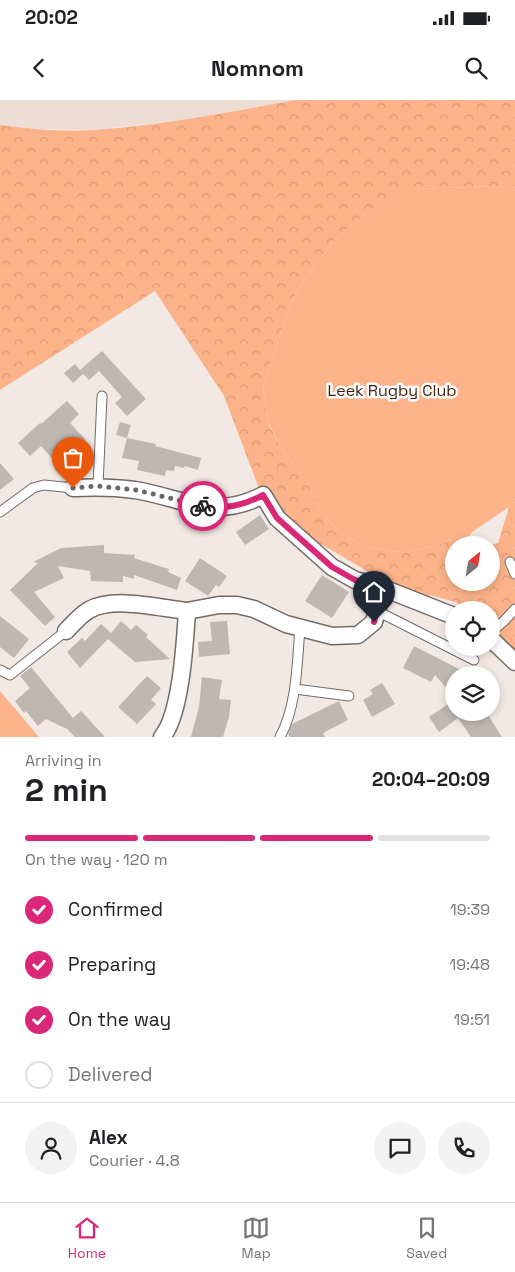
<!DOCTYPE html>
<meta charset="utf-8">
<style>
body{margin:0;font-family:"Space Grotesk",sans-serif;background:#f2f2f2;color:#202124;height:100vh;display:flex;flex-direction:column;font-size:19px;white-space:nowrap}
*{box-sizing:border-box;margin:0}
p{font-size:16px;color:#757577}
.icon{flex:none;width:28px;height:28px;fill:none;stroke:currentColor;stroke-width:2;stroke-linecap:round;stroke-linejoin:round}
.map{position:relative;height:637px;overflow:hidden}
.sheet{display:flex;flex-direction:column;background:#fff;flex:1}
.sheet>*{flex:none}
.needle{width:32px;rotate:30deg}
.buttons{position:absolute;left:445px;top:436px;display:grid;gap:10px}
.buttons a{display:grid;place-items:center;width:55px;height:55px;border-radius:50%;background:#fff;box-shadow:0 2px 8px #0003;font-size:25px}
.pin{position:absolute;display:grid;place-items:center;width:42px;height:42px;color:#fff;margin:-51px -21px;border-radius:50% 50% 50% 0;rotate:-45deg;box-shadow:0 0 5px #0007}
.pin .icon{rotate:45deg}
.courier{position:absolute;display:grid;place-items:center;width:50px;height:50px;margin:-25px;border:4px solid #db2777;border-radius:50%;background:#fff;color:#222;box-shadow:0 1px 6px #0007}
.head em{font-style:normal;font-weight:800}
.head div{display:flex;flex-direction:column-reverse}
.head{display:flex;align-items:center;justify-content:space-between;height:85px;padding:0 25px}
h1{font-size:32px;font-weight:800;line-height:38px}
.bar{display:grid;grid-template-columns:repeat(4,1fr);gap:8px 5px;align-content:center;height:60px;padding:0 25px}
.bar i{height:6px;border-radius:4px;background:#e0e0e0}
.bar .current{background:#db2777}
.bar p{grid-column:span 4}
.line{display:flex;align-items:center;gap:12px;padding:0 25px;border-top:1px solid #e0e0e0}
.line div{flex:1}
.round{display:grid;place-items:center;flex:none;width:52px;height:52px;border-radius:26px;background:#f2f2f2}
ol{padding:0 25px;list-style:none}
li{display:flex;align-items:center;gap:15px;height:55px}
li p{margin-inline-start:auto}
li .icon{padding:5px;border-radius:50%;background:#db2777;color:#fff;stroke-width:4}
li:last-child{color:#757577}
li i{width:28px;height:28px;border:2px solid #e0e0e0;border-radius:50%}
.status{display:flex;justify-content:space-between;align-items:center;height:35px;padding:0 25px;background:#fff;direction:ltr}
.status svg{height:14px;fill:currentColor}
header{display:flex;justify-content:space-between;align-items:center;height:65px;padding:0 25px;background:#fff;font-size:22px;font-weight:800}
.dock{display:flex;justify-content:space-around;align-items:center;height:70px;border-top:1px solid #e0e0e0;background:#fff;font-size:14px;color:#757577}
.dock a{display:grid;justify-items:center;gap:2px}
.dock .current{color:#db2777}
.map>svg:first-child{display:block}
.built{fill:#edddd4}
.green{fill:#fcb389}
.forest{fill:url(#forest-crowns)}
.building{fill:#bfb7b2}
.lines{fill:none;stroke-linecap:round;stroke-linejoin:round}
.service-casing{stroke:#726b67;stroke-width:11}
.minor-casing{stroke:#726b67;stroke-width:19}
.service{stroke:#fff;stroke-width:9}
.minor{stroke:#fff;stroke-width:16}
.done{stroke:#6c6764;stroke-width:5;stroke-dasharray:0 9}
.route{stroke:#db2777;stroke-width:6}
.labels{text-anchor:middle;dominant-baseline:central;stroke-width:5;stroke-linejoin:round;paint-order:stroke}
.park-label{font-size:16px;fill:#411f08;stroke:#fff}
</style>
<div class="status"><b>20:02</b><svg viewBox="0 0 49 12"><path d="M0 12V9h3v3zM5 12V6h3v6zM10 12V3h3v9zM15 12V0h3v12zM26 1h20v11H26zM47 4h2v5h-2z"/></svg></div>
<header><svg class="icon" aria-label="back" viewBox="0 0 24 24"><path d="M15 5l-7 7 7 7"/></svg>Nomnom<svg class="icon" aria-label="search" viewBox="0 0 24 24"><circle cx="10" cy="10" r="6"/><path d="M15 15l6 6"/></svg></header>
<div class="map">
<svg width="515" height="637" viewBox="0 0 515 637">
<defs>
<pattern id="forest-crowns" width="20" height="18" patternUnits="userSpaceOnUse" patternTransform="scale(1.25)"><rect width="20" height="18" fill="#fcb389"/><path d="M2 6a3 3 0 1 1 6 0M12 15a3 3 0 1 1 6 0" fill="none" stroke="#d89a76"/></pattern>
</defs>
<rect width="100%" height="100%" fill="#f2e9e5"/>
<polygon class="built" points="0,0 296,0 198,18 91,30 29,29 0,25"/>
<g class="green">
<polygon points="498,86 515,91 515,399 509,407 472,432 440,444 406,453 368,447 346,437 330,422 318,406 308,383 284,353 269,324 263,288 285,219 296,193 314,166 337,138 368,112 413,89"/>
<polygon points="0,591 39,637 0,637"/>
</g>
<path class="forest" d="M 296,0 L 515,0 L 515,91 L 497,86 L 414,89 L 368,112 L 337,138 L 314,166 L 296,193 L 285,219 L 263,288 L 269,325 L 284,353 L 308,383 L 318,406 L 330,422 L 346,437 L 368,447 L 406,453 L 440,444 L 472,432 L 463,445 L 454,445 L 454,482 L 491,482 L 491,445 L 498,443 L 509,407 L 515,399 L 515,550 L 491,525 L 491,510 L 469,510 L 455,502 L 430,495 L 423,504 L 277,418 L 260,391 L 224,296 L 155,191 L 0,290 L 0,25 C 30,29 62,32 92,30 C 160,26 229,12 296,0 Z"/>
<g class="building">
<polygon points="102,251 146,299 127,316 115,303 122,297 99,271 89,280 81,272 83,274 73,283 64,273 75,264 80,270"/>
<polygon points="67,301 79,314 70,323 85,339 57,364 41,346 30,356 18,343 40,323 41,324"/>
<polygon points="120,322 131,325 127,338 116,335"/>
<polygon points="127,338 156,344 155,346 201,358 198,370 185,366 184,368 175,366 174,371 166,370 165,376 137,370 139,361 122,358"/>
<polygon points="0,363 14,379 0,390"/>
<polygon points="260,415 269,429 245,445 236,432"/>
<polygon points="104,445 104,453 135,455 134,458 169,469 168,472 181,478 177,490 134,475 134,479 123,476 123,482 91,481 90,471 58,466 64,478 34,492 55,517 45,526 10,490 38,463 33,462 61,448"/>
<polygon points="200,458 227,476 219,487 216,485 208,496 185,481"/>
<polygon points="322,475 349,492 332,518 305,501"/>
<polygon points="0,516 29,539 14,558 0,547"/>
<polygon points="121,521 131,530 136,525 148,535 146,537 170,559 135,562 108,539 80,568 67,552 82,538 85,541 101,524 111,533"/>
<polygon points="227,521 230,554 199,557 198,542 212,541 210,522"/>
<polygon points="414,546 471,575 454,575 454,597 435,575 431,582 403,568"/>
<polygon points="31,567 73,618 81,611 105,637 75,637 67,629 46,619 38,626 26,611 24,613 15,601 30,588 20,576"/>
<polygon points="147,576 161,588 151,600 156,604 137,624 118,607"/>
<polygon points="202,577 222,580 219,599 231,600 229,617 223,637 191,637 199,607"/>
<polygon points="382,583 395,604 372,617 363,600 373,594 370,590"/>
<polygon points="454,600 454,612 486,612 502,637 471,637 458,618 439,632 429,617"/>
<polygon points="339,601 348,620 323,633 325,637 290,637 288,634 292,624"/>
</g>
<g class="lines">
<g class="service-casing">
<g id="service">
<polyline points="98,386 102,296"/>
<polyline points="0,412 33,388 44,385 73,388"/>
<polyline points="510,462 515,474"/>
<polyline points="377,511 474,560"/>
<polyline points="491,532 504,521 515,509"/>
<polyline points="0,570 10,575 66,531"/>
<polyline points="295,589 349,596"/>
<path d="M 280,637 C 297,606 297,563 300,528"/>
</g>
</g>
<g class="minor-casing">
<g id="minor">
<path d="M 73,388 C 94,387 114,387 135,390 C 183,398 215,421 263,395 L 277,418 L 332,467 L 355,480 L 383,488 L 454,516"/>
<path d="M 66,531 C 73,524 80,515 89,510 C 114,496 159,508 187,511"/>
<polyline points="491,539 515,562"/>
<path d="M 162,637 C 181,615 185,542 187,511 L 219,505 L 237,505 L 254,509 L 286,524 L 332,536 L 358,535 L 374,522 L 383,488"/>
</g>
</g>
<use href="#service" class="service"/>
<use href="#minor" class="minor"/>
</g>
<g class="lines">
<polyline class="done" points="73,388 98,386 136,390 203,406"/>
<path class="route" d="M 203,406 C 225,409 243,406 263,395 L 277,418 L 332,467 L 355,480 L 383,488 L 374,522"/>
</g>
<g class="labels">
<g class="park-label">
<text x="392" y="290">Leek Rugby Club</text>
</g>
</g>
</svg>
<div class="buttons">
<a><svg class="needle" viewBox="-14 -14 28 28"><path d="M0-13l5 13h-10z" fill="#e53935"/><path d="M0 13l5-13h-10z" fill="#757577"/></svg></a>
<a><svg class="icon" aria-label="locate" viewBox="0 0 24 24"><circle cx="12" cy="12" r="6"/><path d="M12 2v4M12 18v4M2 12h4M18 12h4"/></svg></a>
<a><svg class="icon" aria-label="layers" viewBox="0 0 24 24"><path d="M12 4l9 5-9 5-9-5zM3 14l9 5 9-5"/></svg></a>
</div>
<div class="pin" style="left:73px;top:388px;background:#ea580c"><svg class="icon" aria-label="bag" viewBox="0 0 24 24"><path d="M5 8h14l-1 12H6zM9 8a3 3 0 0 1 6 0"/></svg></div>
<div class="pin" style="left:374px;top:522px;background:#1f2937"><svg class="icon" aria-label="home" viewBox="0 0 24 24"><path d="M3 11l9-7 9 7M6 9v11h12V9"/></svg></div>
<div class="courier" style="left:203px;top:406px"><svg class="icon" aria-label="bike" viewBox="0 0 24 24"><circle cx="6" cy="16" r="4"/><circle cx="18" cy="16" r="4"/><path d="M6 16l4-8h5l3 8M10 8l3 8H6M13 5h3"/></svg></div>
</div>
<section class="sheet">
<div class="head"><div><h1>2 min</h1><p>Arriving in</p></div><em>20:04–20:09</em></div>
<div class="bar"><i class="current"></i><i class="current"></i><i class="current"></i><i></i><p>On the way · 120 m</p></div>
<ol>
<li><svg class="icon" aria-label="check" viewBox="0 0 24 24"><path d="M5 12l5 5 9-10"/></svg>Confirmed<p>19:39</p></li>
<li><svg class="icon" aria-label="check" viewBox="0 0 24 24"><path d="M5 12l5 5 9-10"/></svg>Preparing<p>19:48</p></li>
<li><svg class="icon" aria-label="check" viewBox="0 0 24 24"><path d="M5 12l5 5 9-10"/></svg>On the way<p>19:51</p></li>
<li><i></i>Delivered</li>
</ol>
<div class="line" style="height:90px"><a class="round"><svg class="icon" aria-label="person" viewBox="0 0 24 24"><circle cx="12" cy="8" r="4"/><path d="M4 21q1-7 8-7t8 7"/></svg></a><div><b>Alex</b><p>Courier · 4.8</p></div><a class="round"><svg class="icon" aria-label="chat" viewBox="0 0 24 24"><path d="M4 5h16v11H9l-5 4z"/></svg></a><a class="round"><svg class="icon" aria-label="phone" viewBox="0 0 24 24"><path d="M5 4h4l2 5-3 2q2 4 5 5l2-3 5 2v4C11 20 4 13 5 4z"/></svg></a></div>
</section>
<nav class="dock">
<a class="current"><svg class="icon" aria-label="home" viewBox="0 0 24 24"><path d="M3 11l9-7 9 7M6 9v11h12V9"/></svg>Home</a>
<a><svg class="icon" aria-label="map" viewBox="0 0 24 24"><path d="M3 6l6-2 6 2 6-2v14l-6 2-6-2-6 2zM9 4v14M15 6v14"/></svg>Map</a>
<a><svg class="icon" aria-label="saved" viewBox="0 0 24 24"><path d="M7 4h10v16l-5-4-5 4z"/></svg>Saved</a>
</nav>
